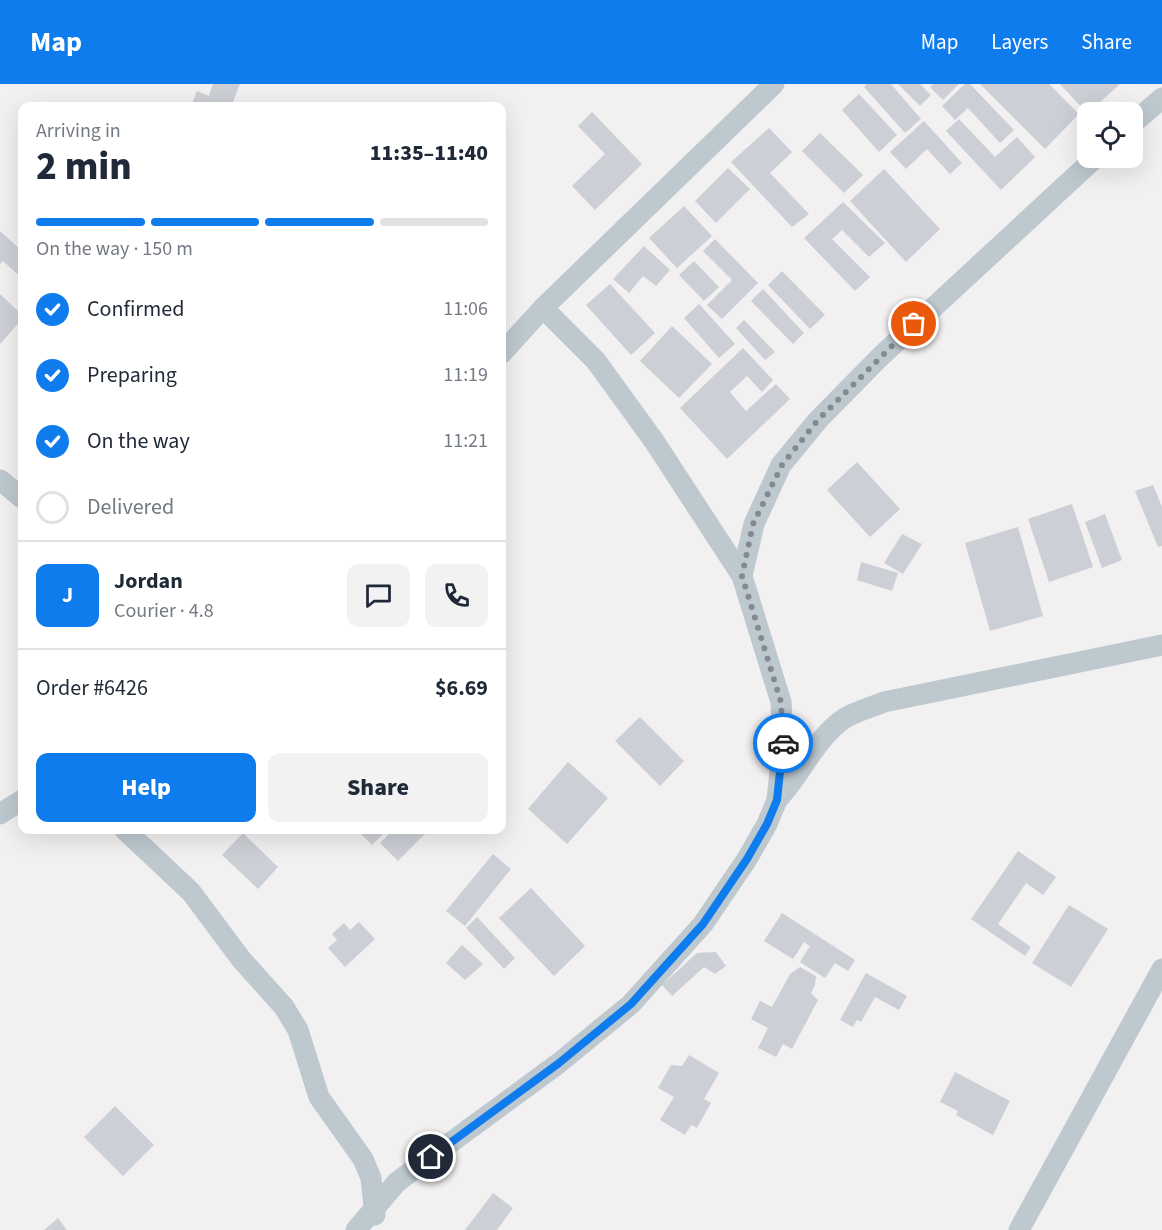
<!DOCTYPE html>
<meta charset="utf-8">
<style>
body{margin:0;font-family:"Source Sans 3",sans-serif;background:#f2f2f3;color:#1f2937;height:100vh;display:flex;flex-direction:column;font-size:22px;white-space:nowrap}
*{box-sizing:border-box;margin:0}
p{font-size:20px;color:#747a83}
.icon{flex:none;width:33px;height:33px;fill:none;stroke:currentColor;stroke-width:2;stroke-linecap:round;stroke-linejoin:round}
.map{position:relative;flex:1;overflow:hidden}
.sheet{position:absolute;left:18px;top:18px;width:488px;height:732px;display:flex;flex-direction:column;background:#fff;border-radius:12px;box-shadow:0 6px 24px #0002}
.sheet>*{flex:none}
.tools{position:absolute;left:1077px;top:18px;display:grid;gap:12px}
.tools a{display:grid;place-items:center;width:66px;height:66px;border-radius:12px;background:#fff;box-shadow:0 6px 24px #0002;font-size:30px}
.pin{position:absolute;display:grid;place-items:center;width:51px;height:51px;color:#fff;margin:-26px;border:3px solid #fff;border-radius:50%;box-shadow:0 2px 6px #0007}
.courier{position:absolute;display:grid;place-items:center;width:60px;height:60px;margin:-30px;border:4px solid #0f7ced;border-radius:50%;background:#fff;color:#222;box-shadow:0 2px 8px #0007}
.headline em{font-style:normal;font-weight:800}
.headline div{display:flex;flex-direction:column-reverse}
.headline{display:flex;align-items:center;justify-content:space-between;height:102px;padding:0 18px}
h1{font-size:39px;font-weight:800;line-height:45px}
.bar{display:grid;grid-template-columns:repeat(4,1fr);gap:9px 6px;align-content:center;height:72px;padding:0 18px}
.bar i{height:8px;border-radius:4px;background:#e0e1e3}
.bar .on{background:#0f7ced}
.bar p{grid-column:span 4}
.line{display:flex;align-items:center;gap:15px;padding:0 18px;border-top:2px solid #e0e1e3}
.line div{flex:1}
.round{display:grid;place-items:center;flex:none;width:63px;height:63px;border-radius:12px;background:#f2f2f3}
ol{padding:0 18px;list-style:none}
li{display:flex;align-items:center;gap:18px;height:66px}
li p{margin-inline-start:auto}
li .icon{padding:6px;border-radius:50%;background:#0f7ced;color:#fff;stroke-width:4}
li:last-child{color:#747a83}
li i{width:33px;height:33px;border:3px solid #e0e1e3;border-radius:50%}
.primary-button{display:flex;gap:12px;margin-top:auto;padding:12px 18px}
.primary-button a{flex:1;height:69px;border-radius:12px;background:#0f7ced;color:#fff;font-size:24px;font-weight:800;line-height:69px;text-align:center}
.primary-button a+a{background:#f2f2f3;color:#1f2937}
header{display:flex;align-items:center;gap:36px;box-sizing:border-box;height:84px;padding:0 30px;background:#0f7ced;color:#fff}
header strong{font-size:28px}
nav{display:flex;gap:33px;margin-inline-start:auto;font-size:21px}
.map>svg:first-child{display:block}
.building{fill:#cccfd5}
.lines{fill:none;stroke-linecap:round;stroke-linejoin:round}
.minor{stroke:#bdc8cf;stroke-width:21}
.done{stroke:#838b91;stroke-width:6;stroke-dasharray:0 10.8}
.route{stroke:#0f7ced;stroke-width:8}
</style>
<header>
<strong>Map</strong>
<nav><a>Map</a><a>Layers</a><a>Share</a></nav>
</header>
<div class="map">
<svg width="1162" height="1146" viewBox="0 0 1162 1146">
<rect width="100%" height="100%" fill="#f2f0f0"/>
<g class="building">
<polygon points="213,0 240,0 232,20 239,22 191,22 197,7 209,12"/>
<polygon points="867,0 891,0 921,35 905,49 864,3"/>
<polygon points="898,0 920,0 931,11 920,22"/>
<polygon points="933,0 959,0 943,16 930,3"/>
<polygon points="965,0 970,0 1014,46 1000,59 968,24 955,36 942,22"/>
<polygon points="980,0 1049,0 1079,30 1045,65"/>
<polygon points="1060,0 1120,0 1089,28 1086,28"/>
<polygon points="859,10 897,51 879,68 842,26"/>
<polygon points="592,28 642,80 595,126 572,102 605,70 578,42"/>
<polygon points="959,35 995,73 1017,53 1035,73 1001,106 946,47"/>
<polygon points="924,37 962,79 950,90 927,65 906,85 890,68"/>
<polygon points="769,44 792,68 770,89 809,130 792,143 731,78"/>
<polygon points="820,49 863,91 844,109 802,67"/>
<polygon points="728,84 750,105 716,139 695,117"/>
<polygon points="884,85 940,145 906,178 850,117"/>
<polygon points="843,118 885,159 869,173 842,146 832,155 870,193 855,207 804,154"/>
<polygon points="684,122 712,152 677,184 649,154"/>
<polygon points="0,147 22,167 22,194 3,177 0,180"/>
<polygon points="715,155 758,199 722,235 707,221 732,196 703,167"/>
<polygon points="644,162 670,186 656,202 643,192 629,209 613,195"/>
<polygon points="694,177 719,203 704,217 679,191"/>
<polygon points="782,187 825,231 810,245 768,201"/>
<polygon points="610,200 655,249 631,271 586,221"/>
<polygon points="763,205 804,249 793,260 751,217"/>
<polygon points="0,210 22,231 22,235 0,260"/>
<polygon points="699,220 735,260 719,274 684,234"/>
<polygon points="744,236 775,268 765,276 736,244"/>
<polygon points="672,242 712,280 679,314 640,277"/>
<polygon points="743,264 773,296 762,308 747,292 730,308 746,327 776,300 790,315 727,375 680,324"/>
<polygon points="857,378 900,425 870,453 827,406"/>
<polygon points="1153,401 1162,423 1162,462 1158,463 1135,407"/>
<polygon points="1072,420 1093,483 1049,498 1028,435"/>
<polygon points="1105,430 1122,476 1102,484 1085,438"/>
<polygon points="1018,443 1043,532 990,547 965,459"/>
<polygon points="902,450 922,460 903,490 884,479"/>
<polygon points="861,478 898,489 892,507 857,496"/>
<polygon points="640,633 684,677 660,702 615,657"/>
<polygon points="568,678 608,714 567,760 528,725"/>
<polygon points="357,746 387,746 372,761"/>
<polygon points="393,746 429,746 398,777 380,759"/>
<polygon points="243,749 278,783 258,805 222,771"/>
<polygon points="1018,767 1056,793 1043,811 1026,799 998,840 1031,863 1025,872 971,835"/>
<polygon points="493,770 511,785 465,842 446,827"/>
<polygon points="531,804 585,862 554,892 499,834"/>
<polygon points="1069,821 1108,845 1071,903 1032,879"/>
<polygon points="782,829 855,876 848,887 835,879 825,894 800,878 810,862 804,858 793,875 764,857"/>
<polygon points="477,833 515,874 504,885 466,844"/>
<polygon points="359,838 375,855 345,883 328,864 337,856 332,850 344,839 350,846"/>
<polygon points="462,861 483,880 465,896 446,879"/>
<polygon points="716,868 726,882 715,890 704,883 672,912 662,901 697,869"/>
<polygon points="800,883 816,892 815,901 811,909 818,916 792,965 783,960 776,973 758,964 768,944 751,935 760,917 772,923 790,890"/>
<polygon points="866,889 907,912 899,926 875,913 861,938 857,936 853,943 840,936"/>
<polygon points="689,971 719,989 704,1015 711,1019 697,1044 691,1041 685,1051 660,1036 674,1013 658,1004 671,981 682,982"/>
<polygon points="955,988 1010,1017 993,1051 956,1031 958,1027 940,1018"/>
<polygon points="115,1022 154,1061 123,1092 84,1053"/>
<polygon points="493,1109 513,1124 497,1146 465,1146"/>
<polygon points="58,1134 67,1146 44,1146"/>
</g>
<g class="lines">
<g class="minor">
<polyline points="1132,40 1162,14"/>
<polyline points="501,270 543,224 774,0"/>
<polyline points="0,396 22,414"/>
<polyline points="742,492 754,440 781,381 818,336 881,272 1095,74"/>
<path d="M 777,716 C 802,690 815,654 845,634 C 857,627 872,623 884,618 L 1162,561"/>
<polyline points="0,730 22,716"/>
<polyline points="125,746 191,808 241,875 284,923 298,946 319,1013 363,1075 371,1094 375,1131"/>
<polyline points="356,1146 397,1098 559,979 631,920 703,840 747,775 767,740 777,716 783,659 781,618 742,492 654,357 596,277 543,224"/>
<polyline points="1019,1146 1162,885"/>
</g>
</g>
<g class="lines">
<polyline class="done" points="783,659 781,618 742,492 753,440 782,381 818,336 914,240"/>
<polyline class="route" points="431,1073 559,979 631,920 703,840 747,775 767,740 777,716 783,659"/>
</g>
</svg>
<div class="tools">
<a><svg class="icon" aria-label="locate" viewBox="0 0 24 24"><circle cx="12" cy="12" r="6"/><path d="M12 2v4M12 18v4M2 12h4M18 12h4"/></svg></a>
</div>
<div class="pin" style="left:914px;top:240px;background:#ea580c"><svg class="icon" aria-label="bag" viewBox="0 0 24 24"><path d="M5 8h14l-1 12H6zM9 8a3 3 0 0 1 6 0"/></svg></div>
<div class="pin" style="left:431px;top:1073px;background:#1f2937"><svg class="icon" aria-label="home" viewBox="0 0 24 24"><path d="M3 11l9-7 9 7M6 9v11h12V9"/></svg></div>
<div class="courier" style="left:783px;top:659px"><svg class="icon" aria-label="car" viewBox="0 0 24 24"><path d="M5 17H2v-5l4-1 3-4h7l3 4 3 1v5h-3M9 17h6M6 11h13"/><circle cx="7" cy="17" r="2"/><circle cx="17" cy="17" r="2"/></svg></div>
<section class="sheet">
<div class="headline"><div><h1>2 min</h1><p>Arriving in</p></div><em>11:35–11:40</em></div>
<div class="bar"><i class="on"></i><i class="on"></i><i class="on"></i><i></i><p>On the way · 150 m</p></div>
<ol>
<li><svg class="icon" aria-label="check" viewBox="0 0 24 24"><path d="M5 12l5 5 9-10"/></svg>Confirmed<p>11:06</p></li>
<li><svg class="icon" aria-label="check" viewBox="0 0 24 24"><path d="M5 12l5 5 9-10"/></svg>Preparing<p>11:19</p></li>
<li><svg class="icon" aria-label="check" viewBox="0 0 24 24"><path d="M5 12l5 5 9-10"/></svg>On the way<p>11:21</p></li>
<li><i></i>Delivered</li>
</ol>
<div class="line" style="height:108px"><b class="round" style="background:#0f7ced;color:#fff">J</b><div><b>Jordan</b><p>Courier · 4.8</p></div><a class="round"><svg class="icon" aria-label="chat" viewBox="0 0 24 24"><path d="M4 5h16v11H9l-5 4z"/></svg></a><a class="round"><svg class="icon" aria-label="phone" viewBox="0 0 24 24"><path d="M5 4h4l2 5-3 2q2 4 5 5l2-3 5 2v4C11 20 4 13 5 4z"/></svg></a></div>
<div class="line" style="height:78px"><div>Order #6426</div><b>$6.69</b></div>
<div class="primary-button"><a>Help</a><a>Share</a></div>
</section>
</div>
